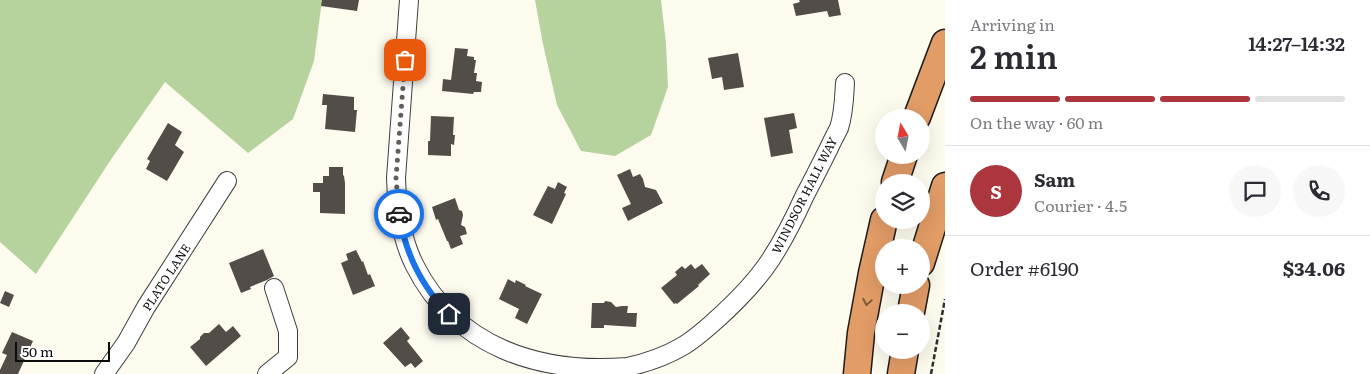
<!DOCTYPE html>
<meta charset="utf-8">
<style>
body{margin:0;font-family:Literata,serif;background:#f7f7f7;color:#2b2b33;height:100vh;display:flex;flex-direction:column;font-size:19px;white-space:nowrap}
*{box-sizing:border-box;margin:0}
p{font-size:16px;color:#7c7c81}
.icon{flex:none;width:28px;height:28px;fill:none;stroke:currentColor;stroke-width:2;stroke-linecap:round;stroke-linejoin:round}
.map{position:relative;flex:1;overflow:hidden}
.sheet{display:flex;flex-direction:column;background:#fff;width:425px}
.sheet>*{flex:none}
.needle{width:32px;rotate:350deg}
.buttons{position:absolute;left:875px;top:109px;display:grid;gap:10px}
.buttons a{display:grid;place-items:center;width:55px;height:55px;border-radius:50%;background:#fff;box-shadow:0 5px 20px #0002;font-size:25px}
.scale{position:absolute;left:15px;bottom:12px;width:95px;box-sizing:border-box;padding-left:5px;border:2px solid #0c0c0c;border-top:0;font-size:14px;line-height:18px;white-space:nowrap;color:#0c0c0c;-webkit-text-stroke:4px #fff;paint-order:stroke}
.pin{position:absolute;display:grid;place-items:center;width:42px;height:42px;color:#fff;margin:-21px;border-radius:10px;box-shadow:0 2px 8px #0006}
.courier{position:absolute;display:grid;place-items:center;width:50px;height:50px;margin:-25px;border:4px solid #1a73e8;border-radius:50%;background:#fff;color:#222;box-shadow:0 1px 6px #0007}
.headline em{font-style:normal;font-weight:600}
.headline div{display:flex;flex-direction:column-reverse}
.headline{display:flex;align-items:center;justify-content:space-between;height:85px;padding:0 25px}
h1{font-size:32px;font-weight:600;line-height:38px}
.bar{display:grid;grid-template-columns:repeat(4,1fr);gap:8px 5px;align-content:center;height:60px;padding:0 25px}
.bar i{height:6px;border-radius:4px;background:#e1e1e2}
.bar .current{background:#ab363e}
.bar p{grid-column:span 4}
.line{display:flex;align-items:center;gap:12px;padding:0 25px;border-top:1px solid #e1e1e2}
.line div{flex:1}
.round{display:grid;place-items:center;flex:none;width:52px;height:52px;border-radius:26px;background:#f7f7f7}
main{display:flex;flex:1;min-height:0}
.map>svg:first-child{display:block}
.forest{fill:#b6d29d}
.building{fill:#534d4a}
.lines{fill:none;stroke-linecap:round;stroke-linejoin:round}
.minor-casing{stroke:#3f3f3f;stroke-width:20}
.highway-casing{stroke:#1d1d1d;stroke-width:29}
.path{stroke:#2e2e2e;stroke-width:2.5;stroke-dasharray:5 2.5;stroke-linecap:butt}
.minor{stroke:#fff;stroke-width:18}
.highway{stroke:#e29c66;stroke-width:26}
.oneway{stroke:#825b3e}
.done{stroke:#605f5b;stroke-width:5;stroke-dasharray:0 9}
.route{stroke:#1a73e8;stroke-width:6}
.labels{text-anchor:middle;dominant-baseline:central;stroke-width:5;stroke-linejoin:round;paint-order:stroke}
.street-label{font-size:12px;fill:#0c0c0c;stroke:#fff}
</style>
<main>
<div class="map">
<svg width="945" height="374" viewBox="0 0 945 374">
<rect width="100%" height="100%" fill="#fdfaee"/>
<g class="forest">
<polygon points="0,0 322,0 314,61 293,119 248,153 165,82 112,158 36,274 0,242"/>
<polygon points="535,0 661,0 666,44 668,87 651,135 615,156 581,151 557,105 543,44"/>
</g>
<g class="building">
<polygon points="322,0 359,0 357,11 321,6"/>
<polygon points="799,0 838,0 841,15 829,17 827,11 796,16 793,4 800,2"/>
<polygon points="455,48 468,49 467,56 474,57 474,60 476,60 474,73 477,73 476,81 482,82 481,92 474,92 473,94 442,91 443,79 451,80"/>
<polygon points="738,53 744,87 724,90 722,77 712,79 708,58"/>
<polygon points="323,94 354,97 354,110 357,110 355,132 325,129 327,105 322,105"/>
<polygon points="794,113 797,128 789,130 793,153 771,157 764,118"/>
<polygon points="431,116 454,117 453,135 455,135 454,145 451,144 451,156 428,155 428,141 430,141"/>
<polygon points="168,123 182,132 175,145 184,152 167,181 146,169 150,161 147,159"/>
<polygon points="329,167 343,167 343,175 344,176 345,183 345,214 320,213 320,192 313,192 313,183 323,183 323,176 329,176"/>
<polygon points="630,169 633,177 640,174 643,179 645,187 656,190 663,203 628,221 622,208 631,204 617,175"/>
<polygon points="558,182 567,187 564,193 566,194 552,224 533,215 548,186 555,189"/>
<polygon points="455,198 459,210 462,211 463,215 461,225 465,227 467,234 460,236 463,244 451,249 448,241 447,241 438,219 436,220 432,207"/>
<polygon points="263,249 274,276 267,280 250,287 251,289 241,293 229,263"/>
<polygon points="356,250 362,262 363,261 368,275 370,274 375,286 353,295 341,263 348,260 346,254"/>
<polygon points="691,264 695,269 702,264 710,274 698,285 699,286 677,304 676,303 674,304 661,288 677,275 675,272 682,266 685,269"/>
<polygon points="508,279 515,283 516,280 526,285 525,286 542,294 527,324 515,318 519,309 499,299"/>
<polygon points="5,291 14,295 9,307 0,303"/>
<polygon points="605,301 611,302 616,307 622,306 628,306 627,313 637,313 636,327 604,325 604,328 591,328 592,303 604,303"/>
<polygon points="219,324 226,332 233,326 241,336 206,366 190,347 200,339 200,337 204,333 209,333"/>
<polygon points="401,327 410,338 407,341 423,361 415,368 411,363 405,367 383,343"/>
<polygon points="12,332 33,341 18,374 0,374 0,370 7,355 2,353"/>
</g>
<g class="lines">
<g class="minor-casing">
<g id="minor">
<path d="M 409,0 L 396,178 C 397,209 401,239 415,266 C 456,347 539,374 627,367 C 646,363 666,356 683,346 C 695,339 706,329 716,320 C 736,302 756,282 771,259 C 784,239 795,217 805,195 C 813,180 821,164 829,148 C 832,141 836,134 839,128 C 844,113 844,98 845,83"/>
<polyline points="104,374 126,343 146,307 227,181"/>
<polyline points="267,374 288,357 288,331 274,288"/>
</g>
</g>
<g class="highway-casing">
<g id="highway">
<polyline points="917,117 945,43"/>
<polyline points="895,182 904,155"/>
<polyline points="921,263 945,186"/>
<polyline points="911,312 916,285"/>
<polyline points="857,374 861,333 872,273 884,220"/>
<polyline points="901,374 905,350"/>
</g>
</g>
<polyline class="path" points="931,374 945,299"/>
<use href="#minor" class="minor"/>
<use href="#highway" class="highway"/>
</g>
<defs><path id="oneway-chevron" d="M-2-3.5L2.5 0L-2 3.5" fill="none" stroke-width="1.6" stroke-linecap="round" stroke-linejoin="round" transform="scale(1.25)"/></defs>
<use class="oneway" href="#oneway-chevron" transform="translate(867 302) rotate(100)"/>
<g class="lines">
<polyline class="done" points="399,214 396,178 405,60"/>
<path class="route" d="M 399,214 C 405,252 421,286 449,314"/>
</g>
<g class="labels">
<g class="street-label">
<text transform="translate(804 195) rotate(-63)">WINDSOR HALL WAY</text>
<text transform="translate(166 277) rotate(-57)">PLATO LANE</text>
</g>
</g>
</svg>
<div class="buttons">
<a><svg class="needle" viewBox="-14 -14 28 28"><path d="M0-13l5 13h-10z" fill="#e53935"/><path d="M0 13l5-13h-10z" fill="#7c7c81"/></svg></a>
<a><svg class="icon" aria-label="layers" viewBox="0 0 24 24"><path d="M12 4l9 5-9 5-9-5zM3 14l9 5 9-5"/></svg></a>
<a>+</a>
<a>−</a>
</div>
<div class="scale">50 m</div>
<div class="pin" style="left:405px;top:60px;background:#ea580c"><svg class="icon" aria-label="bag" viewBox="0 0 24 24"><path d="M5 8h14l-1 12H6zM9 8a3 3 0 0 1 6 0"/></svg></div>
<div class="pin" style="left:449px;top:314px;background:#1f2937"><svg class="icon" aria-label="home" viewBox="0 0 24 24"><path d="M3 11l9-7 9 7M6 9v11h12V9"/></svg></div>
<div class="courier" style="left:399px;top:214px"><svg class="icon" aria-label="car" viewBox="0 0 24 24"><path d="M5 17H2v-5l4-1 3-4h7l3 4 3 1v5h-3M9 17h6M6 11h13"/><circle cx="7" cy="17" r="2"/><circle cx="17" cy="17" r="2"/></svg></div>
</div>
<section class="sheet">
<div class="headline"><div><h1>2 min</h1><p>Arriving in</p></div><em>14:27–14:32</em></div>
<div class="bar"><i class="current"></i><i class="current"></i><i class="current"></i><i></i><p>On the way · 60 m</p></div>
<div class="line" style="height:90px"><b class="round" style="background:#ab363e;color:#fff">S</b><div><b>Sam</b><p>Courier · 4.5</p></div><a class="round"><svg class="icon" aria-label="chat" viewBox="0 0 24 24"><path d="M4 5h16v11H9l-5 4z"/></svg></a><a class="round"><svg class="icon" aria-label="phone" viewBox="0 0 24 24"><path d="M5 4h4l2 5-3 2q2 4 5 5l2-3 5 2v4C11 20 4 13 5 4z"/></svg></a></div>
<div class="line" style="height:65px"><div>Order #6190</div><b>$34.06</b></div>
</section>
</main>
